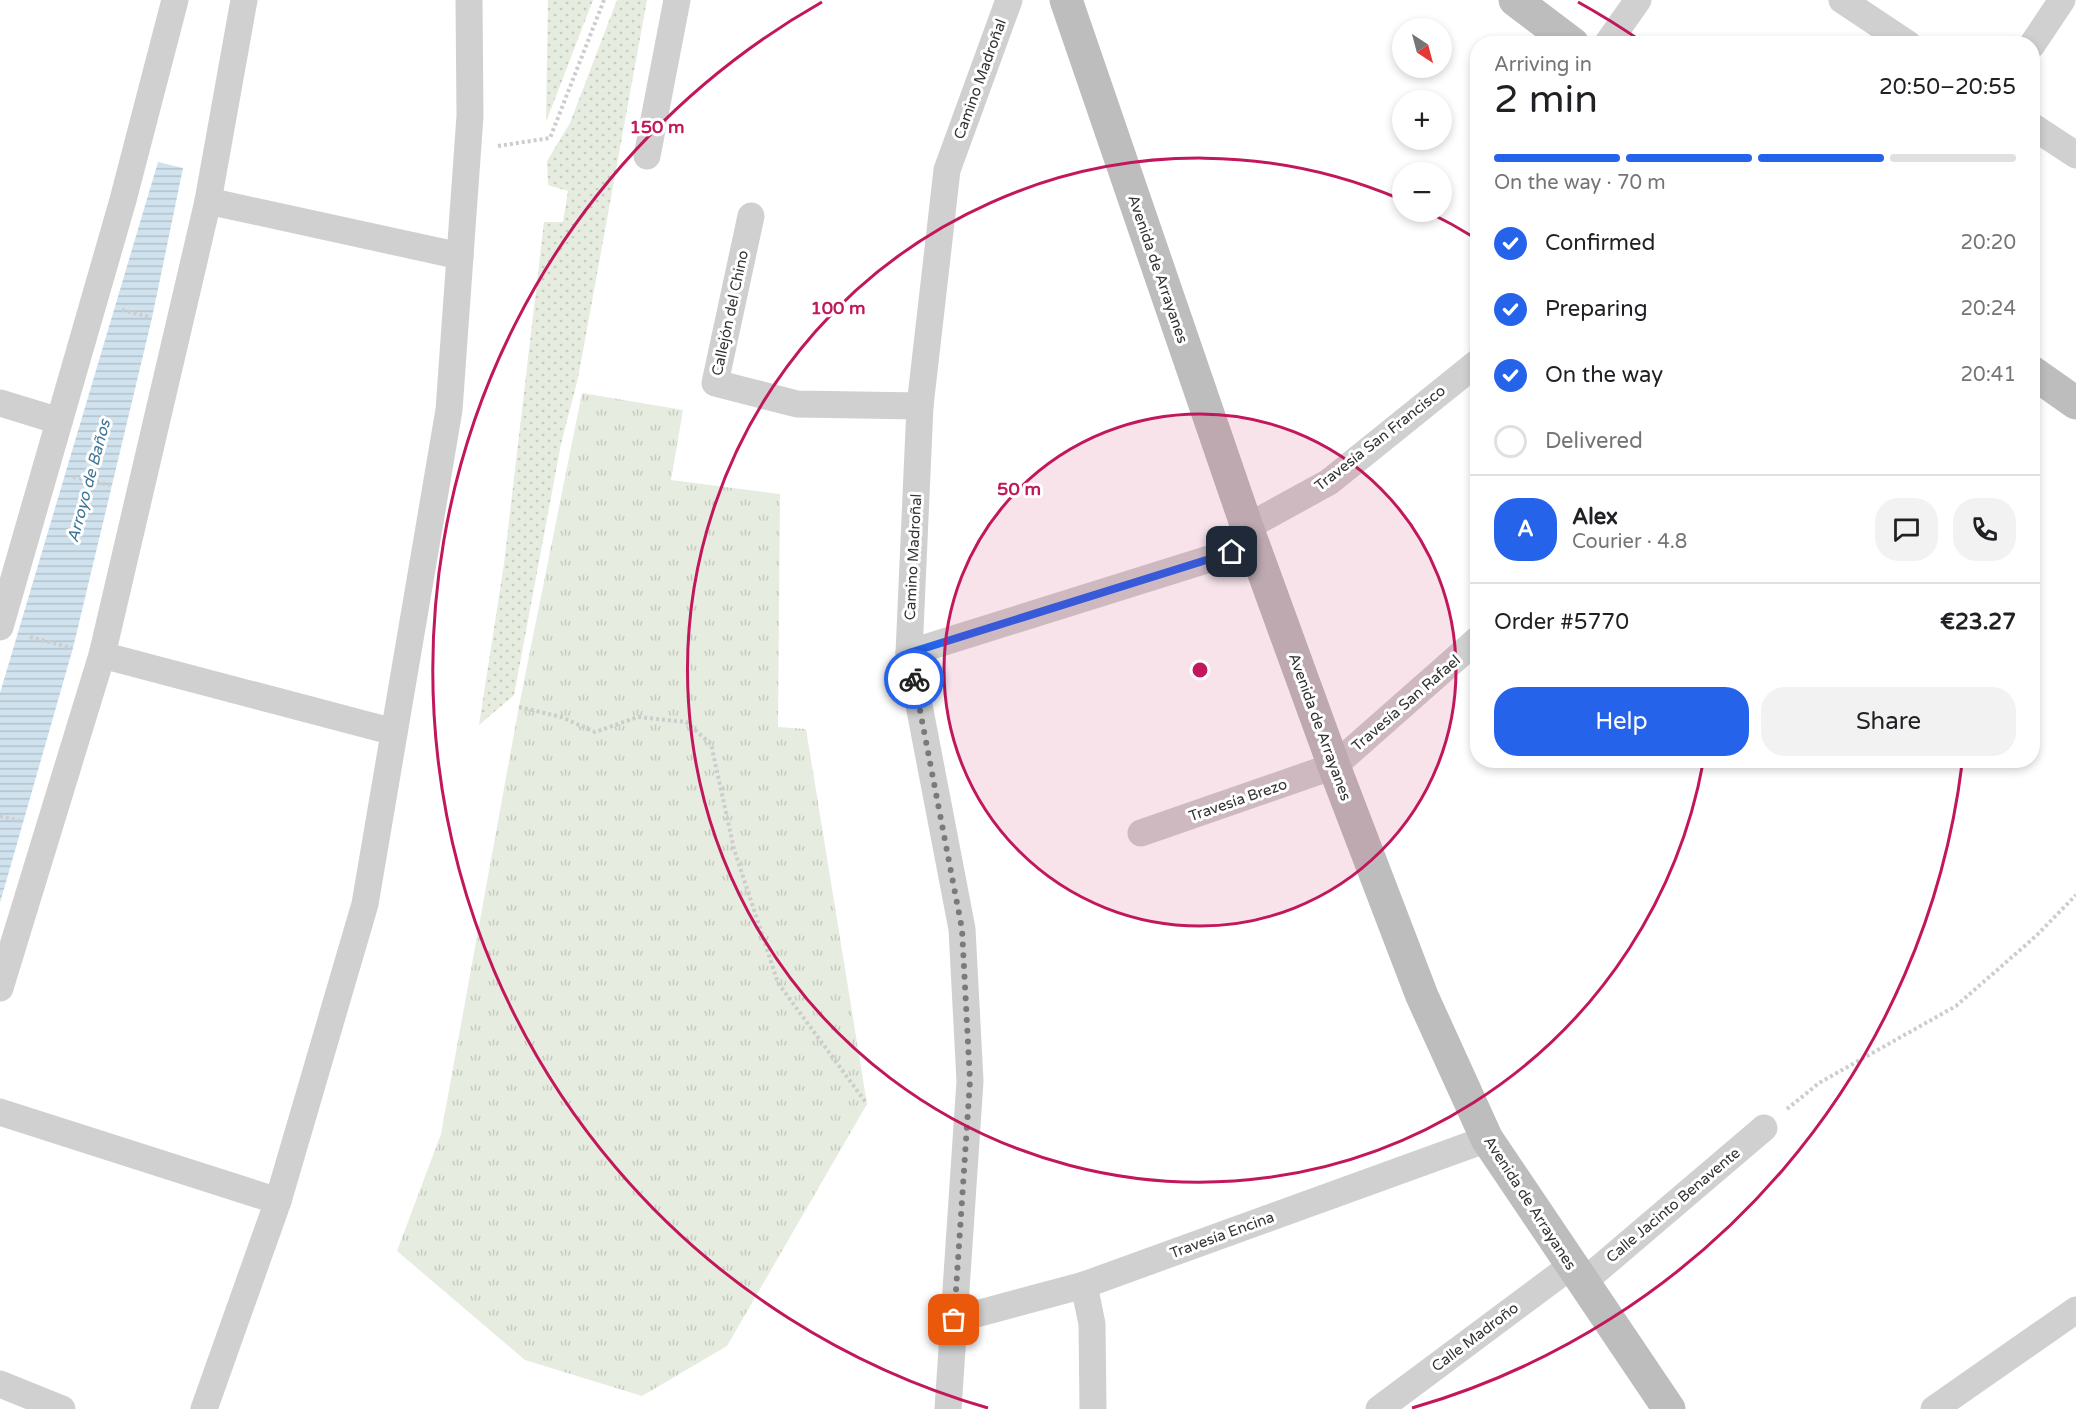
<!DOCTYPE html>
<meta charset="utf-8">
<style>
body{margin:0;font-family:"Varela Round",sans-serif;background:#f2f2f2;color:#202124;height:100vh;display:flex;flex-direction:column;font-size:22px;white-space:nowrap}
*{box-sizing:border-box;margin:0}
p{font-size:20px;color:#757577}
.icon{flex:none;width:33px;height:33px;fill:none;stroke:currentColor;stroke-width:2;stroke-linecap:round;stroke-linejoin:round}
.map{position:relative;flex:1;overflow:hidden}
.sheet{position:absolute;left:1470px;top:36px;width:570px;height:732px;display:flex;flex-direction:column;background:#fff;border-radius:24px;box-shadow:0 3px 9px #0003}
.sheet>*{flex:none}
.needle{width:39px;rotate:144deg}
.fabs{position:absolute;left:1392px;top:18px;display:grid;gap:12px}
.fabs a{display:grid;place-items:center;width:60px;height:60px;border-radius:50%;background:#fff;box-shadow:0 3px 9px #0003;font-size:30px}
.pin{position:absolute;display:grid;place-items:center;width:51px;height:51px;color:#fff;margin:-26px;border-radius:12px;box-shadow:0 3px 9px #0006}
.courier{position:absolute;display:grid;place-items:center;width:60px;height:60px;margin:-30px;border:4px solid #2563eb;border-radius:50%;background:#fff;color:#222;box-shadow:0 2px 8px #0007}
.headline em{font-style:normal;font-weight:600}
.headline div{display:flex;flex-direction:column-reverse}
.headline{display:flex;align-items:center;justify-content:space-between;height:102px;padding:0 24px}
h1{font-size:39px;font-weight:600;line-height:45px}
.bar{display:grid;grid-template-columns:repeat(4,1fr);gap:9px 6px;align-content:center;height:72px;padding:0 24px}
.bar i{height:8px;border-radius:4px;background:#e0e0e0}
.bar .active{background:#2563eb}
.bar p{grid-column:span 4}
.line{display:flex;align-items:center;gap:15px;padding:0 24px;border-top:2px solid #e0e0e0}
.line div{flex:1}
.round{display:grid;place-items:center;flex:none;width:63px;height:63px;border-radius:24px;background:#f2f2f2}
ol{padding:0 24px;list-style:none}
li{display:flex;align-items:center;gap:18px;height:66px}
li p{margin-inline-start:auto}
li .icon{padding:6px;border-radius:50%;background:#2563eb;color:#fff;stroke-width:4}
li:last-child{color:#757577}
li i{width:33px;height:33px;border:3px solid #e0e0e0;border-radius:50%}
.cta{display:flex;gap:12px;margin-top:auto;padding:12px 24px}
.cta a{flex:1;height:69px;border-radius:24px;background:#2563eb;color:#fff;font-size:24px;font-weight:600;line-height:69px;text-align:center}
.cta a+a{background:#f2f2f2;color:#202124}
.map>svg:first-child{display:block}
.grass{fill:url(#grass-tufts)}
.park{fill:url(#park-dots)}
.water{fill:url(#water-rules)}
.lines{fill:none;stroke-linecap:round;stroke-linejoin:round}
.path{stroke:#cdcdcd;stroke-width:4;stroke-dasharray:3 3;stroke-linecap:butt}
.street{stroke:#d0d0d0;stroke-width:27}
.secondary{stroke:#bdbdbd;stroke-width:33}
.done{stroke:#7a7a7a;stroke-width:6;stroke-dasharray:0 10.8}
.route{stroke:#2563eb;stroke-width:8}
.ring{fill:none;stroke:#c2185b;stroke-width:3}
.labels{text-anchor:middle;dominant-baseline:central;stroke-width:6;stroke-linejoin:round;paint-order:stroke}
.street-label{font-size:15px;fill:#333;stroke:#fff}
.water-label{font-size:16px;font-style:italic;fill:#3f7597;stroke:#fff}
.centre{fill:#c2185b;stroke:#fff;stroke-width:3}
.ring-label{font-size:18px;text-anchor:middle;font-weight:bold;fill:#c2185b;stroke:#fff;stroke-width:6;stroke-linejoin:round;paint-order:stroke}
</style>
<div class="map">
<svg width="2076" height="1409" viewBox="0 0 2076 1409">
<defs>
<pattern id="grass-tufts" width="24" height="20" patternUnits="userSpaceOnUse" patternTransform="scale(1.5)"><rect width="24" height="20" fill="#e6ecdf"/><path d="M3 7l-1-3M5 7V3M7 7l1-3M15 17l-1-3M17 17v-4M19 17l1-3" fill="none" stroke="#c6cbc0"/></pattern>
<pattern id="park-dots" width="8" height="8" patternUnits="userSpaceOnUse" patternTransform="scale(1.5)"><rect width="8" height="8" fill="#e6ecdf"/><path d="M2 2h.1M6 6h.1" fill="none" stroke="#c6cbc0" stroke-width="1.8" stroke-linecap="round"/></pattern>
<pattern id="water-rules" width="6" height="5" patternUnits="userSpaceOnUse" patternTransform="scale(1.5)"><rect width="6" height="5" fill="#cfe2ee"/><path d="M0 2.5h6" fill="none" stroke="#b2c2cd"/></pattern>
</defs>
<rect width="100%" height="100%" fill="#fff"/>
<polygon class="grass" points="582,393 683,410 671,480 780,494 778,727 806,729 867,1104 727,1346 642,1396 525,1360 397,1251 441,1134 520,701"/>
<g class="park">
<polygon points="548,0 593,0 546,122"/>
<polygon points="617,0 647,0 578,378 561,444 514,695 479,725 504,564 544,222 563,222 568,191 548,185 547,161 570,123"/>
</g>
<polygon class="water" points="158,162 183,168 152,318 73,648 0,903 0,693"/>
<g class="lines">
<g class="path">
<polyline points="498,146 550,138 604,0"/>
<polyline points="122,310 149,317"/>
<polyline points="73,477 110,485"/>
<polyline points="30,637 72,648"/>
<polyline points="519,707 561,717 595,732 638,717 686,722 711,744 734,849 778,983 867,1104"/>
<polyline points="0,816 20,821"/>
<polyline points="1787,1109 1819,1083 1956,1006 2036,936 2076,895"/>
</g>
<g class="street">
<polyline points="1842,0 1908,44"/>
<polyline points="1607,44 1638,0"/>
<polyline points="2032,45 2062,0"/>
<polyline points="2032,126 2076,155"/>
<polyline points="647,156 677,0"/>
<polyline points="208,201 460,256"/>
<polyline points="751,216 715,383 797,404 920,406"/>
<polyline points="0,403 59,421"/>
<polyline points="1247,527 1329,482 1478,362"/>
<polyline points="0,627 123,200 175,0"/>
<polyline points="909,653 1254,545"/>
<polyline points="102,655 394,732"/>
<polyline points="1141,833 1334,766 1478,639"/>
<polyline points="0,988 102,655 208,201 244,0"/>
<polyline points="0,1112 278,1201"/>
<polyline points="1582,1283 1764,1128"/>
<polyline points="1084,1285 1092,1324 1093,1409"/>
<polyline points="954,1320 1084,1285 1487,1139"/>
<polyline points="0,1384 62,1409"/>
<polyline points="204,1409 278,1201 365,904 449,410 470,116 469,0"/>
<polyline points="948,1409 970,1081 962,929 909,653 920,406 947,170 1009,0"/>
<polyline points="1379,1409 1571,1266"/>
<polyline points="1934,1409 2076,1310"/>
</g>
<g class="secondary">
<polyline points="1066,0 1247,527 1334,766 1422,996 1487,1139 1669,1409"/>
<polyline points="1515,0 1573,44"/>
<polyline points="2032,372 2076,403"/>
</g>
</g>
<g class="lines">
<polyline class="done" points="914,679 962,929 970,1081 954,1320"/>
<polyline class="route" points="914,679 909,653 1232,552"/>
</g>
<circle cx="1200" cy="670" r="256" fill="#c2185b" fill-opacity=".12"/>
<g class="ring">
<circle cx="1200" cy="670" r="256"/>
<path d="M1703 763A512 512 0 1 1 1400 199M1428 212A512 512 0 0 1 1475 238"/>
<path d="M1962 764A768 768 0 0 1 1412 1408M988 1408A768 768 0 0 1 822 2M1578 2A768 768 0 0 1 1641 41"/>
</g>
<g class="labels">
<g class="street-label">
<text transform="translate(980 79) rotate(-70)">Camino Madroñal</text>
<text transform="translate(1158 269) rotate(71)">Avenida de Arrayanes</text>
<text transform="translate(730 313) rotate(-78)">Callejón del Chino</text>
<text transform="translate(1380 438) rotate(-38)">Travesía San Francisco</text>
<text transform="translate(913 557) rotate(-87)">Camino Madroñal</text>
<text transform="translate(1406 703) rotate(-41)">Travesía San Rafael</text>
<text transform="translate(1320 727) rotate(70)">Avenida de Arrayanes</text>
<text transform="translate(1238 800) rotate(-19)">Travesía Brezo</text>
<text transform="translate(1530 1203) rotate(57)">Avenida de Arrayanes</text>
<text transform="translate(1673 1205) rotate(-40)">Calle Jacinto Benavente</text>
<text transform="translate(1222 1235) rotate(-20)">Travesía Encina</text>
<text transform="translate(1475 1337) rotate(-37)">Calle Madroño</text>
</g>
<g class="water-label">
<text transform="translate(89 481) rotate(-75)">Arroyo de Baños</text>
</g>
</g>
<circle cx="1200" cy="670" r="9" class="centre"/>
<g class="ring-label">
<text x="657" y="133">150 m</text>
<text x="838" y="314">100 m</text>
<text x="1019" y="495">50 m</text>
</g>
</svg>
<div class="fabs">
<a><svg class="needle" viewBox="-14 -14 28 28"><path d="M0-13l5 13h-10z" fill="#e53935"/><path d="M0 13l5-13h-10z" fill="#757577"/></svg></a>
<a>+</a>
<a>−</a>
</div>
<div class="pin" style="left:954px;top:1320px;background:#ea580c"><svg class="icon" aria-label="bag" viewBox="0 0 24 24"><path d="M5 8h14l-1 12H6zM9 8a3 3 0 0 1 6 0"/></svg></div>
<div class="pin" style="left:1232px;top:552px;background:#1f2937"><svg class="icon" aria-label="home" viewBox="0 0 24 24"><path d="M3 11l9-7 9 7M6 9v11h12V9"/></svg></div>
<div class="courier" style="left:914px;top:679px"><svg class="icon" aria-label="bike" viewBox="0 0 24 24"><circle cx="6" cy="16" r="4"/><circle cx="18" cy="16" r="4"/><path d="M6 16l4-8h5l3 8M10 8l3 8H6M13 5h3"/></svg></div>
<section class="sheet">
<div class="headline"><div><h1>2 min</h1><p>Arriving in</p></div><em>20:50–20:55</em></div>
<div class="bar"><i class="active"></i><i class="active"></i><i class="active"></i><i></i><p>On the way · 70 m</p></div>
<ol>
<li><svg class="icon" aria-label="check" viewBox="0 0 24 24"><path d="M5 12l5 5 9-10"/></svg>Confirmed<p>20:20</p></li>
<li><svg class="icon" aria-label="check" viewBox="0 0 24 24"><path d="M5 12l5 5 9-10"/></svg>Preparing<p>20:24</p></li>
<li><svg class="icon" aria-label="check" viewBox="0 0 24 24"><path d="M5 12l5 5 9-10"/></svg>On the way<p>20:41</p></li>
<li><i></i>Delivered</li>
</ol>
<div class="line" style="height:108px"><b class="round" style="background:#2563eb;color:#fff">A</b><div><b>Alex</b><p>Courier · 4.8</p></div><a class="round"><svg class="icon" aria-label="chat" viewBox="0 0 24 24"><path d="M4 5h16v11H9l-5 4z"/></svg></a><a class="round"><svg class="icon" aria-label="phone" viewBox="0 0 24 24"><path d="M5 4h4l2 5-3 2q2 4 5 5l2-3 5 2v4C11 20 4 13 5 4z"/></svg></a></div>
<div class="line" style="height:78px"><div>Order #5770</div><b>€23.27</b></div>
<div class="cta"><a>Help</a><a>Share</a></div>
</section>
</div>
